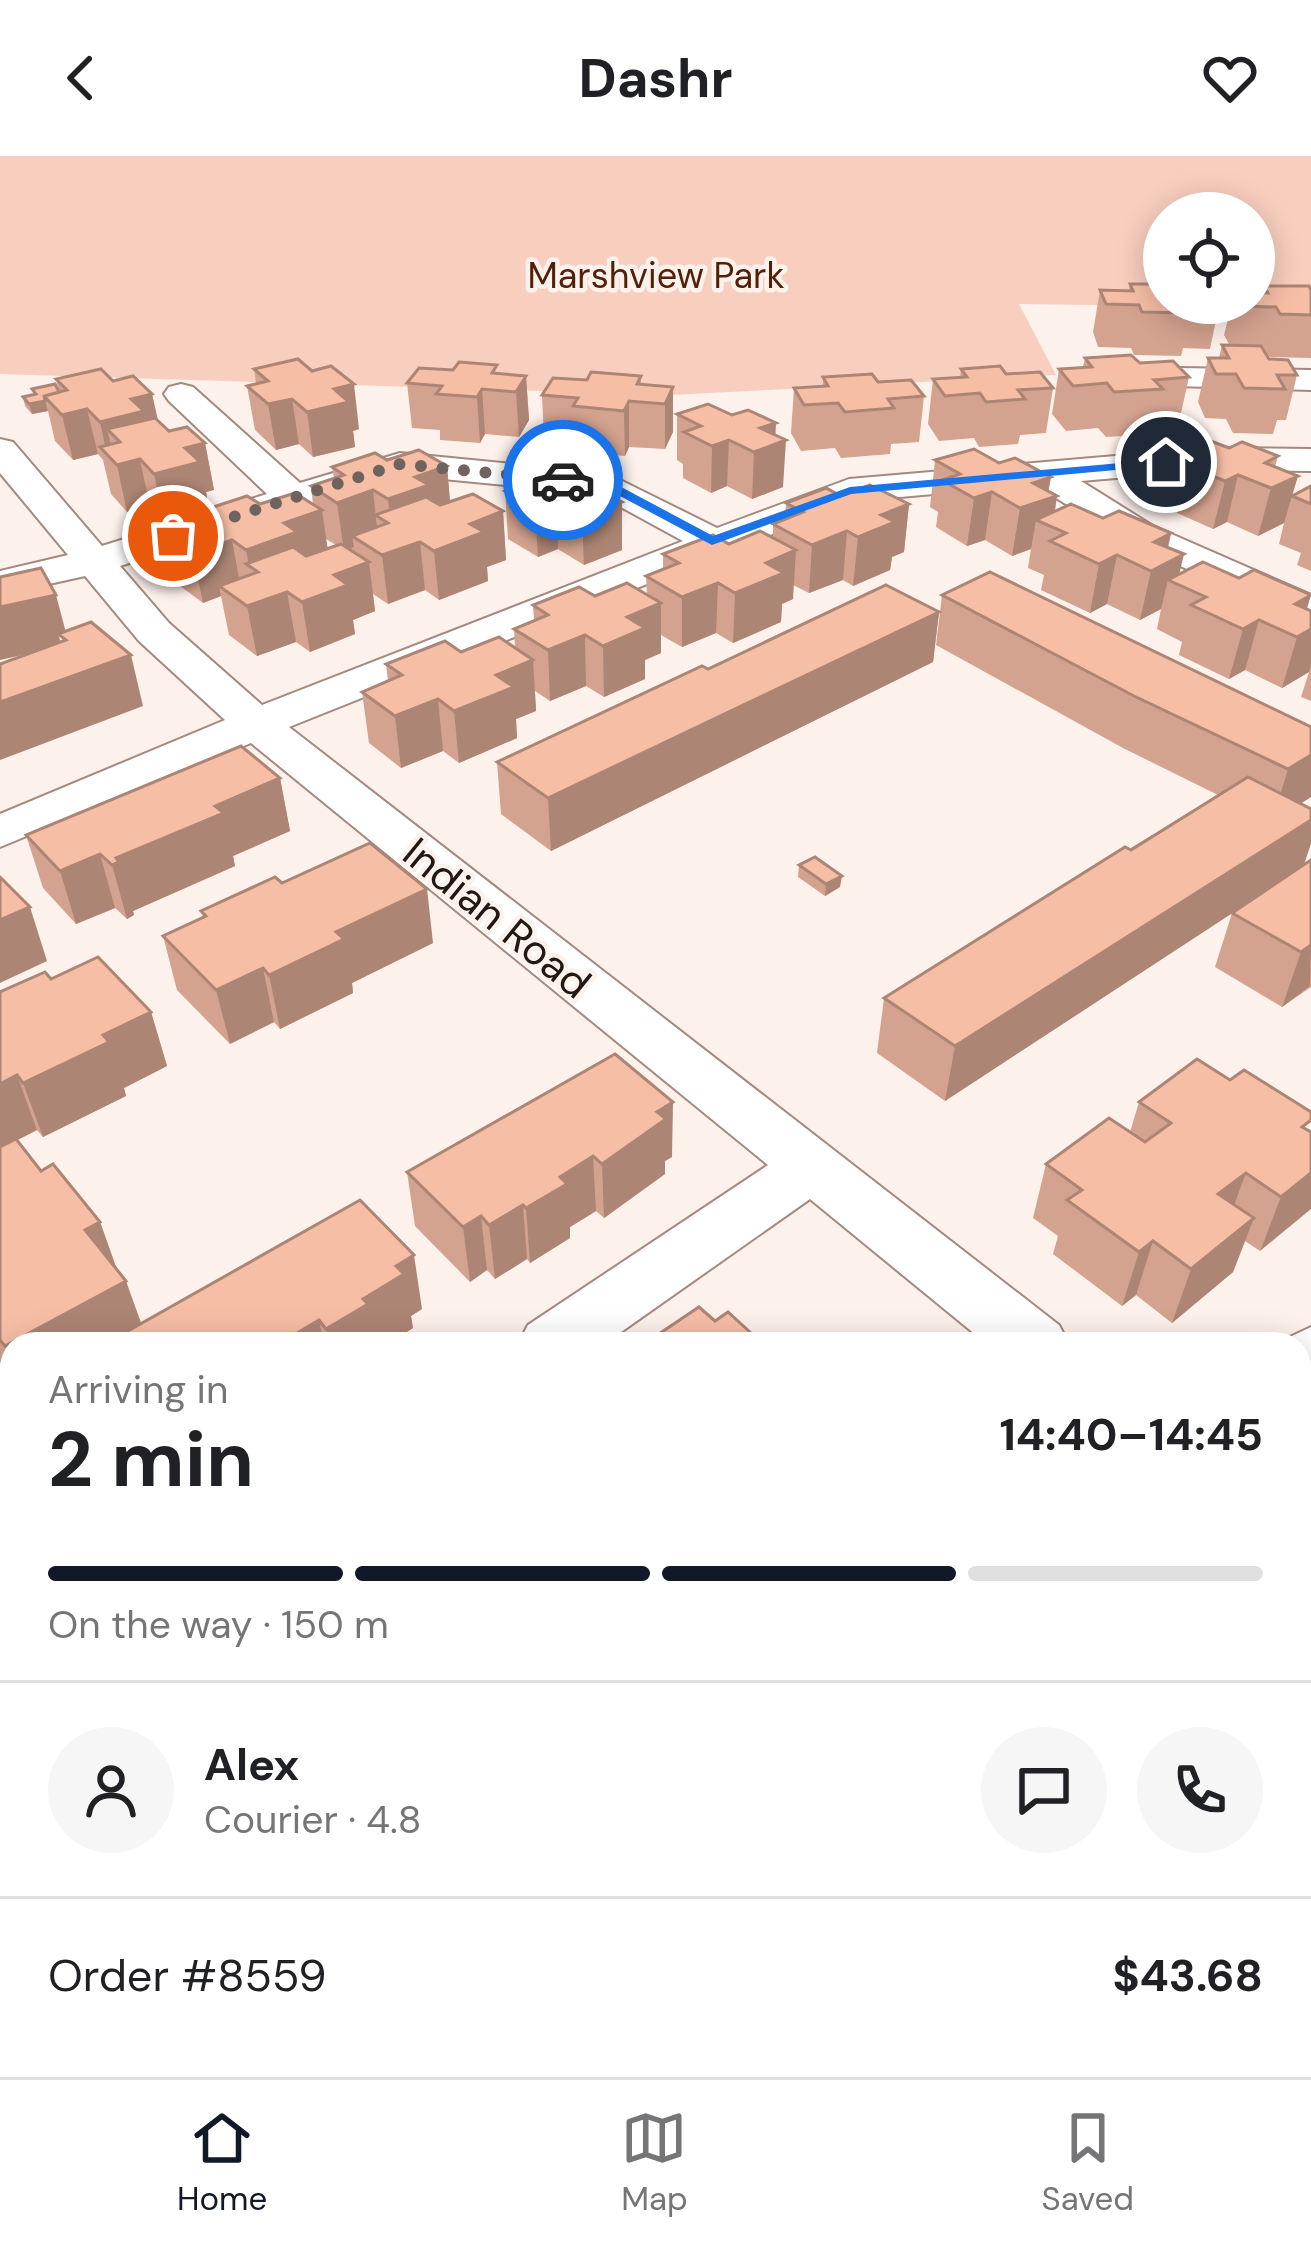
<!DOCTYPE html>
<meta charset="utf-8">
<style>
body{margin:0;font-family:"DM Sans",sans-serif;background:#f6f6f6;color:#202124;height:100vh;display:flex;flex-direction:column;font-size:45px;white-space:nowrap}
*{box-sizing:border-box;margin:0}
p{font-size:39px;color:#757577}
.icon{flex:none;width:66px;height:66px;fill:none;stroke:currentColor;stroke-width:2;stroke-linecap:round;stroke-linejoin:round}
.map{position:relative;flex:1;overflow:hidden}
.panel{position:absolute;left:0px;top:1176px;width:1311px;height:747px;display:flex;flex-direction:column;background:#fff;border-radius:36px 36px 0 0;box-shadow:0 6px 30px #0003}
.panel>*{flex:none}
.controls{position:absolute;left:1143px;top:36px;display:grid;gap:24px}
.controls a{display:grid;place-items:center;width:132px;height:132px;border-radius:50%;background:#fff;box-shadow:0 6px 30px #0003;font-size:60px}
.pin{position:absolute;display:grid;place-items:center;width:102px;height:102px;color:#fff;margin:-51px;border:6px solid #fff;border-radius:50%;box-shadow:0 3px 12px #0007}
.courier{position:absolute;display:grid;place-items:center;width:120px;height:120px;margin:-60px;border:9px solid #1a73e8;border-radius:50%;background:#fff;color:#222;box-shadow:0 3px 15px #0007}
.summary em{font-style:normal;font-weight:700}
.summary div{display:flex;flex-direction:column-reverse}
.summary{display:flex;align-items:center;justify-content:space-between;height:204px;padding:0 48px}
h1{font-size:78px;font-weight:700;line-height:90px}
.bar{display:grid;grid-template-columns:repeat(4,1fr);gap:18px 12px;align-content:center;height:144px;padding:0 48px}
.bar i{height:15px;border-radius:9px;background:#e0e0e0}
.bar .on{background:#111827}
.bar p{grid-column:span 4}
.line{display:flex;align-items:center;gap:30px;padding:0 48px;border-top:3px solid #e0e0e0}
.line div{flex:1}
.round{display:grid;place-items:center;flex:none;width:126px;height:126px;border-radius:63px;background:#f6f6f6}
header{display:flex;justify-content:space-between;align-items:center;height:156px;padding:0 48px;background:#fff;font-size:54px;font-weight:700}
.menu{display:flex;justify-content:space-around;align-items:center;height:168px;border-top:3px solid #e0e0e0;background:#fff;font-size:33px;color:#757577}
.menu a{display:grid;justify-items:center;gap:6px}
.menu .on{color:#111827}
.map>svg:first-child{display:block}
.green{fill:#f8cebe;fill-rule:evenodd}
.lines{fill:none;stroke-linecap:round;stroke-linejoin:round}
.street-casing{stroke:#a4897e;stroke-width:4}
.secondary-casing{stroke:#a4897e;stroke-width:4}
.street{fill:#fff;fill-rule:evenodd}
.secondary{fill:#fff;fill-rule:evenodd}
.wall{fill:#d4a38f;fill-rule:evenodd}
.shaded-wall{fill:#ad8574}
.building{fill:#f7bea6;stroke:#ad8574;stroke-width:3}
.route{fill:#1a73e8}
.done{stroke:#6e635f;stroke-width:12;stroke-dasharray:0 21.6}
.labels{text-anchor:middle;dominant-baseline:central;stroke-width:9;stroke-linejoin:round;paint-order:stroke}
.far-park-label{font-size:36px;fill:#522008;stroke:#fdf1ec}
.street-label{font-size:42px;fill:#211713;stroke:#fdf1ec}
</style>
<header><svg class="icon" aria-label="back" viewBox="0 0 24 24"><path d="M15 5l-7 7 7 7"/></svg>Dashr<svg class="icon" aria-label="heart" viewBox="0 0 24 24"><path d="M12 20l-8-8c-3-5 5-10 8-4 3-6 11-1 8 4z"/></svg></header>
<div class="map">
<svg width="1311" height="1921" viewBox="0 0 1311 1921">
<rect width="100%" height="100%" fill="#fdf1ec"/>
<path class="green" d="M 0,0 L 1311,0 L 1311,152 L 1019,148 L 1056,219 L 670,239 L 0,218 ZM 1164,57 L 1254,57 L 1254,147 L 1164,147 Z"/>
<g class="lines">
<g class="street-casing">
<g id="street">
<polygon points="1116,211 1311,214 1311,234 1104,228 1099,221"/>
<path d="M 181,228 L 193,231 L 300,327 L 400,297 L 606,317 L 717,372 L 849,323 L 1209,292 L 1311,293 L 1311,315 L 1209,314 L 1081,325 L 1153,370 L 1311,439 L 1311,467 L 1125,386 L 1036,329 L 855,345 L 289,571 L 1059,1169 L 1069,1188 L 987,1188 L 810,1043 L 604,1188 L 518,1188 L 528,1169 L 768,1009 L 251,587 L 0,691 L 0,658 L 225,564 L 139,485 L 85,420 L 0,439 L 0,415 L 68,399 L 0,317 L 0,283 L 13,286 L 102,390 L 267,338 L 169,245 L 164,238 L 169,231 ZM 402,319 L 597,338 L 683,385 L 262,549 L 169,467 L 120,410 Z"/>
<polygon points="12,1574 12,1662 0,1667 0,1579"/>
</g>
</g>
<g class="secondary-casing">
<g id="secondary">
<polygon points="1311,1171 1311,1239 1299,1243 1299,1188 1275,1188"/>
<polygon points="444,1911 556,1911 551,1921 440,1921"/>
</g>
</g>
<use href="#street" class="street"/>
<use href="#secondary" class="secondary"/>
</g>
<g class="wall">
<polygon points="1130,128 1164,147 1219,150 1210,193 1183,192 1181,200 1134,199 1131,192 1098,191 1093,176 1100,134 1129,135"/>
<polygon points="1264,130 1311,134 1311,202 1270,201 1263,193 1269,203 1297,219 1286,264 1277,264 1273,278 1233,277 1226,263 1205,262 1198,246 1208,202 1219,202 1222,189 1230,190 1224,179 1232,147 1254,147 1262,137"/>
<polygon points="1085,202 1140,207 1189,221 1179,266 1156,268 1154,278 1106,281 1098,272 1066,275 1052,258 1059,213 1083,211"/>
<polygon points="254,213 359,273 353,275 355,291 313,301 299,288 276,294 255,274 247,230 256,227"/>
<polygon points="961,213 1006,218 1053,232 1046,277 1020,279 1018,288 979,291 974,282 939,285 928,268 933,223 960,221"/>
<polygon points="498,217 526,220 529,264 519,281 485,278 480,287 440,284 440,274 412,272 407,227"/>
<polygon points="641,220 641,228 673,231 673,276 665,293 629,291 625,300 574,296 574,287 544,284 542,239 587,224"/>
<polygon points="823,221 878,226 924,240 919,286 891,288 890,298 841,302 835,292 801,295 791,277 794,232 823,230"/>
<path d="M 56,223 L 113,225 L 152,238 L 158,265 L 169,275 L 205,287 L 214,334 L 206,336 L 209,352 L 260,348 L 313,349 L 311,330 L 334,322 L 332,311 L 387,304 L 447,310 L 450,346 L 503,355 L 506,404 L 487,411 L 488,425 L 439,444 L 425,434 L 388,448 L 373,438 L 375,455 L 353,464 L 355,478 L 310,496 L 296,486 L 257,500 L 229,479 L 221,440 L 203,447 L 176,427 L 166,378 L 194,369 L 192,358 L 195,357 L 164,365 L 150,350 L 127,356 L 111,338 L 103,304 L 98,298 L 73,304 L 55,285 L 48,255 L 32,258 L 25,250 L 23,241 L 34,238 L 32,233 L 58,232 ZM 326,383 L 336,389 L 327,393 Z"/>
<polygon points="677,258 775,280 783,331 752,343 727,330 711,337 683,322 683,308 677,304"/>
<polygon points="1171,292 1229,292 1278,300 1275,311 1292,340 1311,348 1311,415 1297,409 1301,397 1279,388 1284,367 1258,380 1227,366 1213,373 1177,357 1180,346 1161,338"/>
<polygon points="935,304 1048,335 1057,340 1055,355 1103,362 1171,377 1168,392 1179,418 1311,455 1311,545 1301,541 1309,516 1282,532 1245,514 1229,523 1179,499 1182,486 1157,473 1161,453 1140,464 1107,448 1090,457 1041,434 1044,419 1028,412 1031,393 1012,400 985,384 967,390 936,371 938,356 930,351"/>
<polygon points="564,315 615,326 615,342 622,346 622,394 584,409 558,393 538,401 508,383 504,316"/>
<polygon points="841,340 909,348 904,396 892,401 890,414 853,430 843,424 809,437 793,429 793,443 782,448 781,466 733,487 716,477 682,491 661,479 661,497 645,504 645,523 604,541 586,530 550,545 535,535 536,555 516,563 517,582 459,607 443,595 401,612 369,587 362,536 388,525 386,508 461,496 515,492 514,473 534,465 533,449 595,440 647,439 646,420 663,414 663,398 773,382 773,368 785,363 786,347"/>
<polygon points="942,439 1311,571 1311,641 1301,647 1311,653 1311,687 1304,709 1311,704 1311,831 1282,851 1215,811 1232,757 1236,754 945,945 877,897 884,842 1218,639 1123,592 936,489"/>
<polygon points="939,456 933,506 551,695 501,658 497,606 708,513"/>
<polygon points="280,622 290,675 233,700 235,710 133,755 134,759 127,763 115,752 76,768 43,732 26,679"/>
<polygon points="799,709 840,731 825,740 798,721"/>
<polygon points="282,727 433,787 352,827 353,837 280,873 274,866 230,888 177,834 163,780 203,762 201,755"/>
<polygon points="51,823 151,856 167,910 124,932 126,940 43,981 37,974 17,984 41,1015 100,1066 117,1113 141,1167 422,1153 411,1160 413,1172 388,1188 12,1188 12,1222 0,1206 0,836"/>
<polygon points="615,898 672,1001 665,1005 665,1018 604,1062 596,1055 570,1071 570,1082 530,1107 527,1103 495,1123 487,1114 470,1126 415,1070 407,1016"/>
<polygon points="1139,946 1310,976 1260,1095 1245,1085 1233,1116 1172,1167 1136,1139 1122,1150 1053,1098 1058,1080 1033,1062 1046,1008 1130,976"/>
<polygon points="1311,1905 1311,1921 1305,1921"/>
</g>
<g class="shaded-wall">
<polygon points="526,220 529,264 519,281 516,236"/>
<polygon points="354,228 359,273 353,275 355,291 313,301 307,256 334,233"/>
<polygon points="673,231 673,276 665,293 665,248"/>
<polygon points="482,233 485,278 480,287 477,241"/>
<polygon points="152,238 162,283 140,304 150,350 127,356 117,309 120,286 107,273 115,307 107,299 100,266 131,243"/>
<polygon points="292,243 299,288 276,294 268,248"/>
<polygon points="45,245 48,255 32,258 29,248"/>
<polygon points="629,245 629,291 625,300 624,255"/>
<polygon points="87,253 98,298 73,304 62,259"/>
<polygon points="776,267 775,289 786,284 783,331 752,343 754,296 760,272"/>
<polygon points="729,284 727,330 711,337 712,290"/>
<polygon points="205,287 214,334 206,336 209,353 164,365 154,318 185,292"/>
<polygon points="447,310 451,357 393,391 388,343 415,321"/>
<polygon points="1238,319 1227,366 1213,373 1225,325"/>
<polygon points="1298,320 1284,367 1258,380 1271,332"/>
<polygon points="1051,321 1047,343 1057,340 1052,371 1036,364 1031,393 1012,400 1020,352 1033,327"/>
<polygon points="615,326 615,348 622,346 622,394 584,409 582,360 598,333"/>
<polygon points="373,334 378,382 352,380 354,391 344,395 337,347"/>
<polygon points="992,336 985,384 967,390 974,342"/>
<polygon points="556,345 558,393 538,401 535,353"/>
<polygon points="909,348 904,396 892,401 890,414 853,430 858,381 881,359"/>
<polygon points="322,354 329,402 258,416 249,410 246,394 284,367"/>
<polygon points="503,355 506,404 487,411 488,425 439,444 434,395 470,368"/>
<polygon points="847,375 843,424 809,437 812,389"/>
<polygon points="1171,377 1164,408 1184,398 1177,428 1168,424 1161,453 1140,464 1151,415 1154,386"/>
<polygon points="232,384 241,433 219,430 221,440 203,447 193,398"/>
<polygon points="420,386 425,434 388,448 382,399"/>
<polygon points="796,394 793,443 782,448 781,466 733,487 735,437 766,407"/>
<polygon points="1117,399 1107,448 1090,457 1099,408"/>
<polygon points="369,406 375,455 353,464 355,478 310,496 302,446 334,419"/>
<polygon points="718,427 716,477 682,491 682,441"/>
<polygon points="287,436 296,486 257,500 247,450"/>
<polygon points="56,439 69,488 58,478 62,490 0,504 0,451"/>
<polygon points="1311,439 1299,480 1311,473 1311,509 1309,516 1282,532 1297,481 1295,448"/>
<polygon points="661,447 661,497 645,504 645,523 604,541 603,490 627,461"/>
<polygon points="939,456 933,506 551,695 548,642"/>
<polygon points="1259,464 1245,514 1229,523 1243,473"/>
<polygon points="585,479 586,530 550,545 548,494"/>
<polygon points="131,499 143,550 0,604 0,546"/>
<polygon points="533,504 536,555 516,563 517,582 459,607 454,555 496,519"/>
<polygon points="438,543 443,595 401,612 395,560"/>
<polygon points="1311,599 1311,641 1272,666 1288,613"/>
<polygon points="280,622 290,675 233,700 235,710 133,755 134,759 127,763 112,709 116,702 215,650"/>
<polygon points="1311,664 1311,687 1303,711 945,945 955,890"/>
<polygon points="100,698 115,752 76,768 60,715"/>
<polygon points="842,720 840,731 825,740 826,728"/>
<polygon points="427,733 433,787 352,827 353,837 280,873 269,819 336,776"/>
<polygon points="30,751 47,805 0,827 0,764"/>
<polygon points="1311,789 1310,830 1282,851 1301,796"/>
<polygon points="263,812 274,866 230,888 216,834"/>
<polygon points="151,856 167,910 124,932 126,940 43,981 23,927 103,879"/>
<polygon points="17,919 37,974 0,993 0,928"/>
<polygon points="673,946 672,1001 665,1005 665,1018 604,1062 602,1008 657,956"/>
<polygon points="593,1000 596,1055 570,1071 570,1082 530,1107 526,1052 560,1021"/>
<polygon points="1246,1017 1226,1071 1218,1038"/>
<polygon points="1311,1017 1311,1053 1260,1095 1281,1041"/>
<polygon points="523,1049 527,1103 495,1123 489,1069"/>
<polygon points="481,1060 487,1114 470,1126 463,1071"/>
<polygon points="1254,1062 1233,1116 1172,1167 1191,1113"/>
<polygon points="100,1066 119,1120 85,1074"/>
<polygon points="1153,1085 1136,1139 1122,1150 1139,1096"/>
<polygon points="414,1099 422,1153 411,1160 413,1172 388,1188 329,1188 326,1173 363,1143 396,1110"/>
<polygon points="126,1125 145,1178 112,1184 113,1188 12,1188 12,1206 5,1190"/>
<polygon points="319,1164 324,1188 279,1188"/>
</g>
<g class="building">
<polygon points="1130,128 1164,128 1164,147 1218,147 1219,150 1187,150 1190,157 1142,156 1139,149 1106,148 1100,134 1133,135"/>
<polygon points="1264,130 1309,130 1311,134 1311,159 1280,158 1276,151 1242,150 1240,147 1254,147 1254,137 1268,137"/>
<polygon points="1222,189 1261,190 1269,203 1288,204 1297,219 1277,219 1285,233 1244,232 1236,218 1216,218 1208,202 1229,202"/>
<polygon points="1131,199 1140,207 1173,205 1189,221 1154,224 1163,233 1114,236 1107,227 1073,230 1059,213 1092,211 1085,202"/>
<polygon points="298,203 312,215 331,210 354,228 334,233 349,246 307,256 292,243 268,248 247,230 268,225 254,213"/>
<polygon points="459,206 497,209 492,217 526,220 516,236 482,233 477,241 436,238 442,230 407,227 419,212 453,214"/>
<polygon points="1000,210 1006,218 1040,216 1053,232 1018,234 1025,243 986,246 980,237 945,240 933,223 967,221 961,213"/>
<polygon points="101,213 113,225 133,220 152,238 131,243 144,255 100,266 87,253 62,259 44,240 67,234 56,223"/>
<polygon points="591,216 641,220 637,228 673,231 665,248 629,245 624,255 573,250 578,242 542,239 553,222 587,224"/>
<polygon points="872,218 878,226 911,224 924,240 888,243 894,252 845,256 838,247 804,249 794,232 828,230 823,221"/>
<polygon points="55,228 59,236 44,240 45,245 29,248 23,241 36,238 32,233"/>
<polygon points="708,248 732,259 748,254 776,267 760,272 786,284 754,296 729,284 712,290 684,276 701,270 677,258"/>
<polygon points="155,262 169,275 187,271 205,287 185,292 200,306 154,318 140,303 117,309 100,291 120,286 107,273"/>
<polygon points="1198,280 1229,292 1242,286 1278,300 1265,307 1298,320 1271,332 1238,319 1225,325 1188,310 1202,304 1171,292"/>
<polygon points="974,293 999,307 1015,302 1051,321 1033,327 1057,340 1020,352 992,336 974,342 942,324 960,318 935,304"/>
<polygon points="419,294 447,310 415,321 429,329 388,343 373,334 337,347 311,330 344,319 332,311 375,297 387,304"/>
<polygon points="542,303 564,315 582,309 615,326 598,333 622,346 582,360 556,345 535,353 505,335 525,328 504,316"/>
<polygon points="870,329 909,348 881,359 895,366 858,381 847,375 812,389 773,368 803,356 786,347 826,332 841,340"/>
<polygon points="1311,330 1311,348 1292,340"/>
<polygon points="295,337 322,354 284,367 297,376 246,394 232,384 193,398 166,378 203,366 192,358 247,340 260,348"/>
<polygon points="473,338 503,355 470,368 484,376 434,395 420,386 382,399 352,380 388,367 375,359 426,341 440,349"/>
<polygon points="1071,348 1103,362 1119,355 1171,377 1154,386 1184,398 1151,415 1117,399 1099,408 1050,385 1066,377 1036,364"/>
<polygon points="760,375 796,394 766,407 784,417 735,437 718,427 682,441 646,420 679,407 663,398 713,379 729,388"/>
<polygon points="341,388 369,406 334,419 348,429 302,446 287,436 247,450 219,430 258,416 246,408 293,391 306,400"/>
<polygon points="1203,406 1239,422 1254,414 1311,439 1295,448 1311,455 1311,473 1297,481 1259,464 1243,473 1191,449 1206,441 1168,424"/>
<polygon points="41,412 56,439 0,451 0,421"/>
<polygon points="990,416 1311,571 1311,599 1288,613 1134,540 942,439"/>
<polygon points="627,427 661,447 627,461 645,472 603,490 585,479 548,494 514,473 548,459 533,449 579,431 595,440"/>
<polygon points="886,429 939,456 548,642 497,606 702,510 708,513"/>
<polygon points="91,466 131,499 0,546 0,508 66,484 58,478"/>
<polygon points="499,481 533,504 496,519 514,531 454,555 438,543 395,560 362,536 402,519 386,508 445,485 461,496"/>
<polygon points="241,590 280,622 215,650 224,657 116,702 119,706 112,709 100,698 60,715 26,679"/>
<polygon points="1248,621 1311,653 1311,664 955,890 884,842 1125,691 1131,694"/>
<polygon points="370,687 427,733 336,776 344,783 269,819 263,812 216,834 163,780 206,760 201,755 275,721 282,727"/>
<polygon points="815,701 842,720 826,728 799,709"/>
<polygon points="1311,704 1311,789 1301,796 1232,757"/>
<polygon points="0,721 30,751 0,764"/>
<polygon points="98,801 151,856 103,879 109,886 23,927 17,919 0,928 0,836 45,816 51,823"/>
<polygon points="615,898 673,946 657,956 666,963 602,1008 593,1000 560,1021 567,1028 526,1052 523,1049 489,1069 481,1060 463,1071 407,1016"/>
<polygon points="1197,903 1230,924 1244,914 1311,956 1311,964 1302,971 1311,976 1311,1017 1281,1041 1246,1017 1218,1038 1254,1062 1191,1113 1153,1085 1139,1096 1067,1044 1082,1034 1046,1008 1109,962 1145,986 1171,967 1139,946"/>
<polygon points="16,983 41,1015 53,1008 100,1066 85,1074 126,1125 5,1190 0,1184 0,991"/>
<polygon points="360,1044 414,1099 396,1110 404,1118 363,1143 368,1148 326,1173 319,1164 279,1188 115,1188 112,1184"/>
<polygon points="699,1151 715,1165 728,1156 763,1188 644,1188"/>
</g>
<polygon class="route" points="1166,303 1171,309 851,338 712,389 603,331 557,324 563,320 610,325 713,380 850,331"/>
<g class="lines">
<polyline class="done" points="173,380 400,308 563,324"/>
</g>
<g class="labels">
<g class="far-park-label">
<text x="656" y="119">Marshview Park</text>
</g>
<g class="street-label">
<text transform="translate(497 762) rotate(39)">Indian Road</text>
</g>
</g>
</svg>
<div class="controls">
<a><svg class="icon" aria-label="locate" viewBox="0 0 24 24"><circle cx="12" cy="12" r="6"/><path d="M12 2v4M12 18v4M2 12h4M18 12h4"/></svg></a>
</div>
<div class="pin" style="left:173px;top:380px;background:#ea580c"><svg class="icon" aria-label="bag" viewBox="0 0 24 24"><path d="M5 8h14l-1 12H6zM9 8a3 3 0 0 1 6 0"/></svg></div>
<div class="pin" style="left:1166px;top:306px;background:#1f2937"><svg class="icon" aria-label="home" viewBox="0 0 24 24"><path d="M3 11l9-7 9 7M6 9v11h12V9"/></svg></div>
<div class="courier" style="left:563px;top:324px"><svg class="icon" aria-label="car" viewBox="0 0 24 24"><path d="M5 17H2v-5l4-1 3-4h7l3 4 3 1v5h-3M9 17h6M6 11h13"/><circle cx="7" cy="17" r="2"/><circle cx="17" cy="17" r="2"/></svg></div>
<section class="panel">
<div class="summary"><div><h1>2 min</h1><p>Arriving in</p></div><em>14:40–14:45</em></div>
<div class="bar"><i class="on"></i><i class="on"></i><i class="on"></i><i></i><p>On the way · 150 m</p></div>
<div class="line" style="height:216px"><a class="round"><svg class="icon" aria-label="person" viewBox="0 0 24 24"><circle cx="12" cy="8" r="4"/><path d="M4 21q1-7 8-7t8 7"/></svg></a><div><b>Alex</b><p>Courier · 4.8</p></div><a class="round"><svg class="icon" aria-label="chat" viewBox="0 0 24 24"><path d="M4 5h16v11H9l-5 4z"/></svg></a><a class="round"><svg class="icon" aria-label="phone" viewBox="0 0 24 24"><path d="M5 4h4l2 5-3 2q2 4 5 5l2-3 5 2v4C11 20 4 13 5 4z"/></svg></a></div>
<div class="line" style="height:156px"><div>Order #8559</div><b>$43.68</b></div>
</section>
</div>
<nav class="menu">
<a class="on"><svg class="icon" aria-label="home" viewBox="0 0 24 24"><path d="M3 11l9-7 9 7M6 9v11h12V9"/></svg>Home</a>
<a><svg class="icon" aria-label="map" viewBox="0 0 24 24"><path d="M3 6l6-2 6 2 6-2v14l-6 2-6-2-6 2zM9 4v14M15 6v14"/></svg>Map</a>
<a><svg class="icon" aria-label="saved" viewBox="0 0 24 24"><path d="M7 4h10v16l-5-4-5 4z"/></svg>Saved</a>
</nav>
